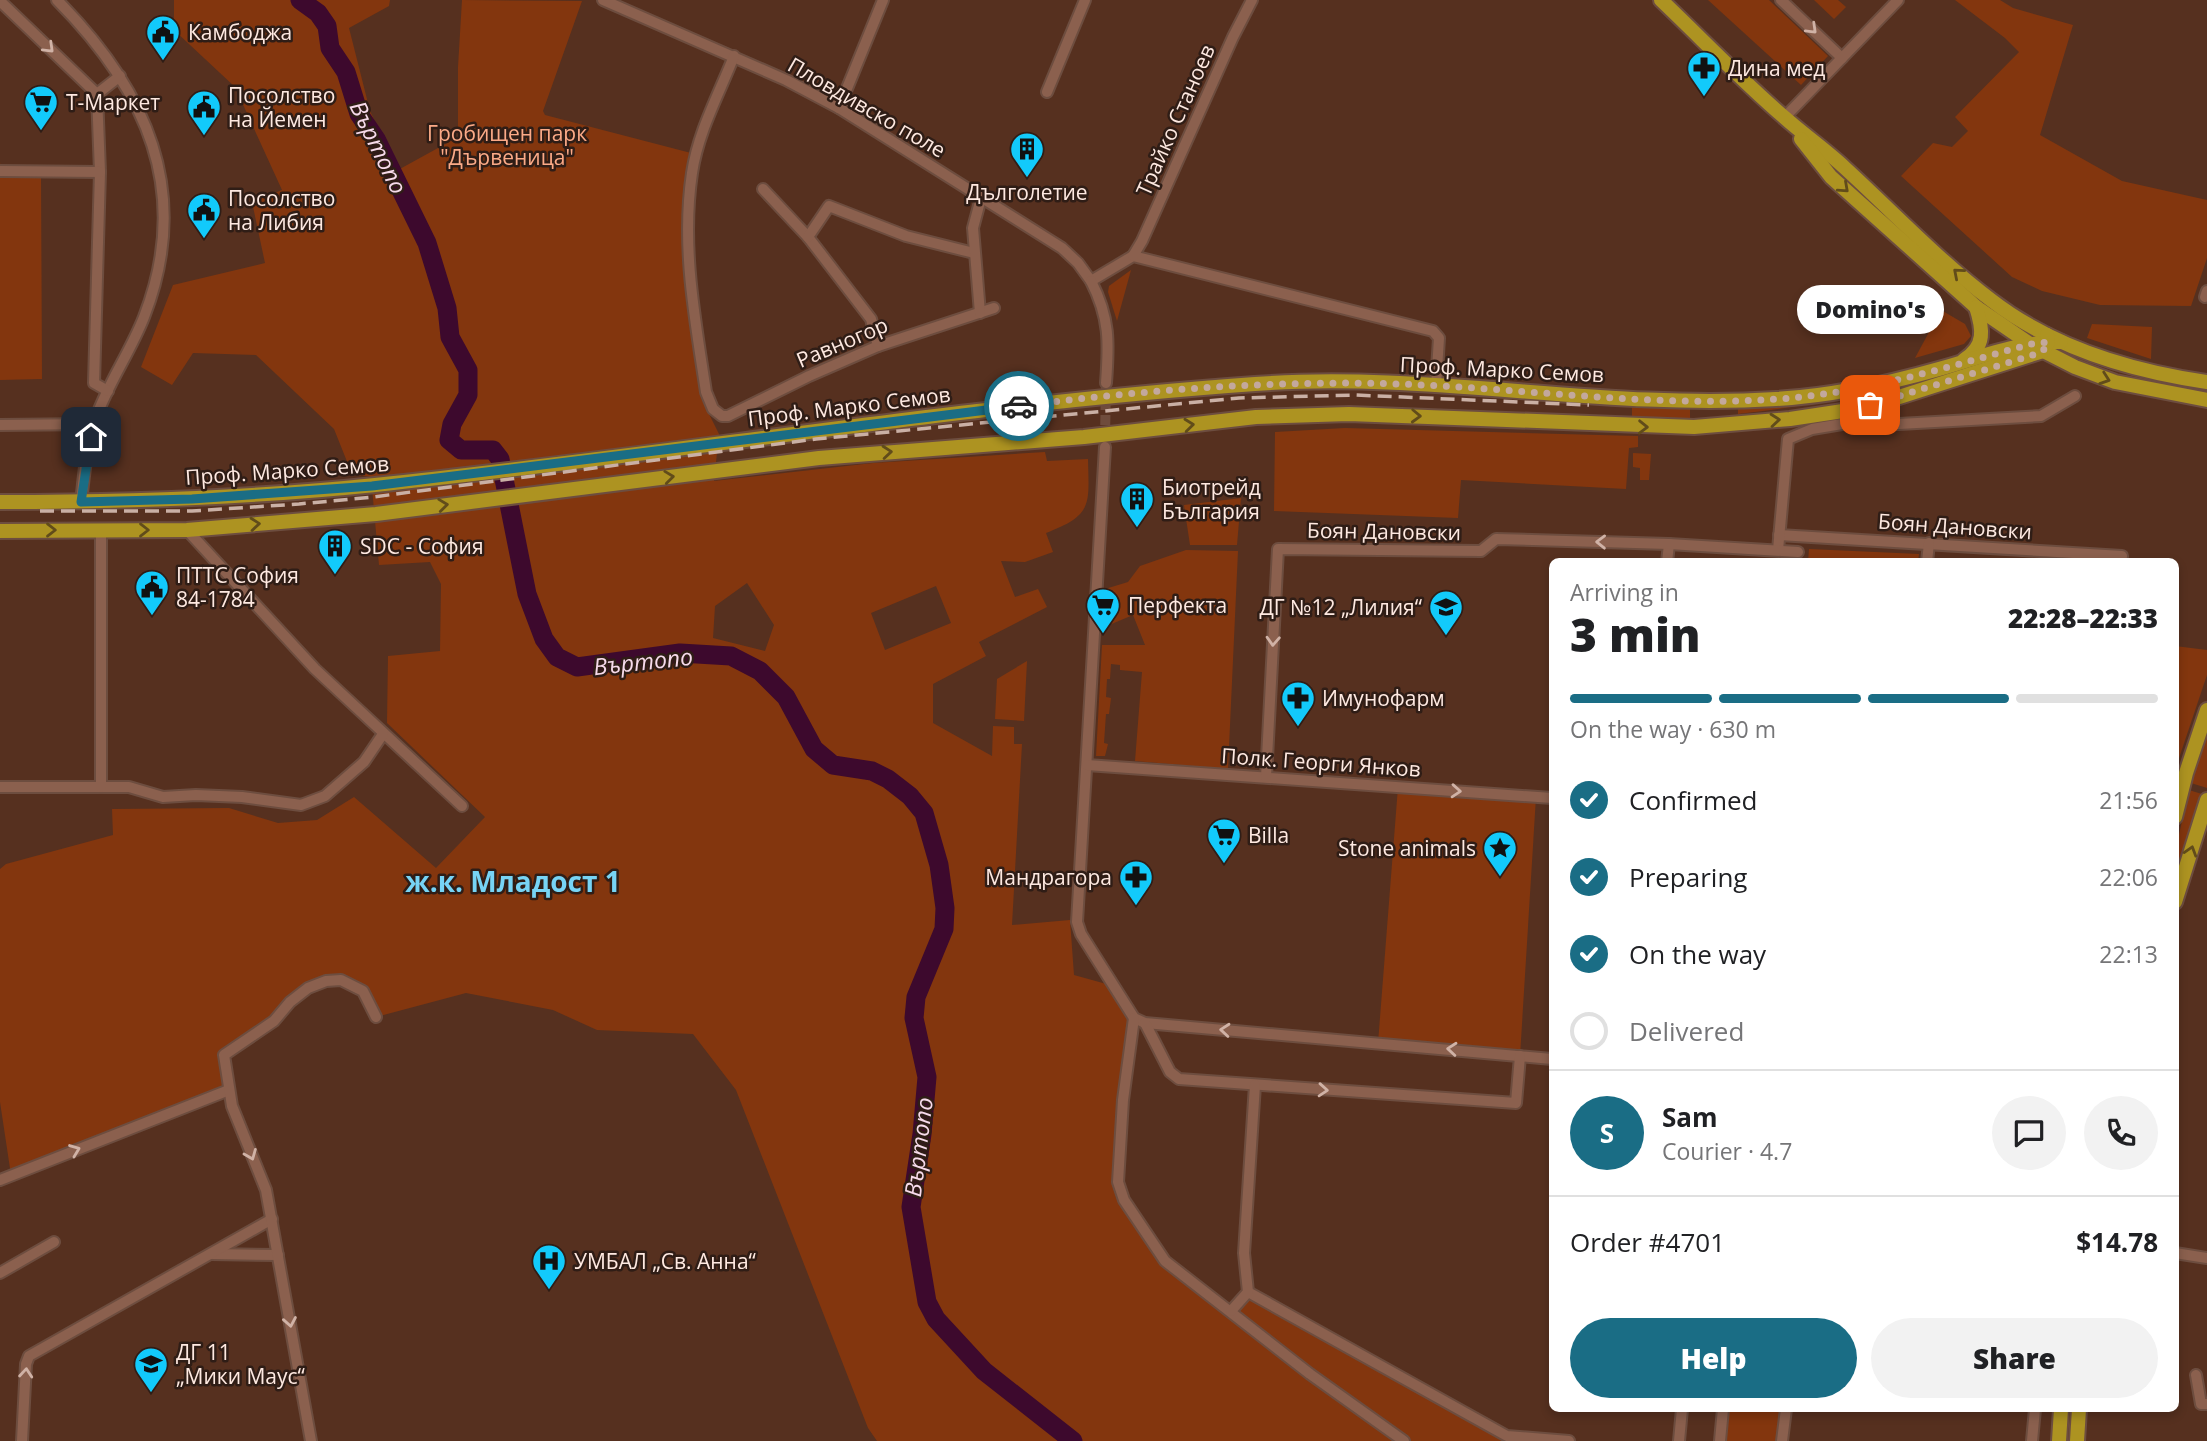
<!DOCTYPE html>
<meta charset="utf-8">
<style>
body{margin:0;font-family:"Open Sans",sans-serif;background:#f2f2f2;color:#202124;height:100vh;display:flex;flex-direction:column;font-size:26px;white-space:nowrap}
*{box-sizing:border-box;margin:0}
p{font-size:23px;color:#757577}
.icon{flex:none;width:38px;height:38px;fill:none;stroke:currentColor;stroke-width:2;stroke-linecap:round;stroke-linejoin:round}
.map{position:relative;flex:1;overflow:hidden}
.panel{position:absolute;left:1549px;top:558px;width:630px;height:854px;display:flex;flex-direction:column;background:#fff;border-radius:10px;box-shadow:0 4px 10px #0003}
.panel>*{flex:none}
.pin{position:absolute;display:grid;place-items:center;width:60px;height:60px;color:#fff;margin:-30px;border-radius:14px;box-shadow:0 4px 10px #0006}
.courier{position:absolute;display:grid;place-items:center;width:70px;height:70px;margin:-35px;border:5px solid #1a6d85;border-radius:50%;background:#fff;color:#222;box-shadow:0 2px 9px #0007}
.bubble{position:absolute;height:49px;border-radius:24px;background:#fff;box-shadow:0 4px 10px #0003;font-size:23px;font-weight:800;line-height:49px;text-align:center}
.headline em{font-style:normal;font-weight:800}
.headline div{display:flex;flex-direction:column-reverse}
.headline{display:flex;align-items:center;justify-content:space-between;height:119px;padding:0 21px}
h1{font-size:46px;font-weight:800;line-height:52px}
.bar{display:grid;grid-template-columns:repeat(4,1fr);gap:10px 7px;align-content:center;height:84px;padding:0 21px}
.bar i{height:9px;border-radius:5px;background:#e0e0e0}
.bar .selected{background:#1a6d85}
.bar p{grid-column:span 4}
.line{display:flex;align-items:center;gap:18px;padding:0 21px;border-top:2px solid #e0e0e0}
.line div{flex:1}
.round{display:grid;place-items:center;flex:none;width:74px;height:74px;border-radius:37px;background:#f2f2f2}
ol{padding:0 21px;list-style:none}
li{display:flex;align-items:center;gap:21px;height:77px}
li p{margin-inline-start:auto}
li .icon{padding:7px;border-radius:50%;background:#1a6d85;color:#fff;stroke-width:4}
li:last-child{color:#757577}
li i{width:38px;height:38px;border:4px solid #e0e0e0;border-radius:50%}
.cta{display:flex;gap:14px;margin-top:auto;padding:14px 21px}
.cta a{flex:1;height:80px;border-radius:42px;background:#1a6d85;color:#fff;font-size:28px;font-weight:800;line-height:80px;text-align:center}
.cta a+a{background:#f2f2f2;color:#202124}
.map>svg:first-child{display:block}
.green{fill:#83360e;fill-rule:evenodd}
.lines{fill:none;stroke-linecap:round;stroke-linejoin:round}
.river{stroke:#3d092d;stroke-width:19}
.minor-tunnel{stroke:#6f4c3c;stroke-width:10;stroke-dasharray:10 5;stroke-linecap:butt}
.minor-casing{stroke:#6d4d3f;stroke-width:14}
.major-casing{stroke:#6d4d3f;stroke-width:18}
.minor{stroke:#8b604e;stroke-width:10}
.major{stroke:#ad9321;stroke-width:14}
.rail{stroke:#cab0a5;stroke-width:3.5;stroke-dasharray:14 7;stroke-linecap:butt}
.oneway{stroke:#d0b2a6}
.oneway2{stroke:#614c1a}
.done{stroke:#c3a89d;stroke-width:7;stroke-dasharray:0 12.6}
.route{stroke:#1a6d85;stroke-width:9}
.labels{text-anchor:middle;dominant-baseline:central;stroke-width:5;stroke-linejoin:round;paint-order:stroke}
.poi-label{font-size:21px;fill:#fee9e1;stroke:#2f1d16;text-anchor:start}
.street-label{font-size:21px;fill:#fee9e1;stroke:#2f1d16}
.park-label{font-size:21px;fill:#fcaa87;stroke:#2f1d16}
.water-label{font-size:23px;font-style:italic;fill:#f7dbeb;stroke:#2f1d16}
.district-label{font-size:28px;font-weight:bold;fill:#77d4f5;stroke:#2f1d16}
</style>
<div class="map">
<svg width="2207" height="1441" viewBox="0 0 2207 1441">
<rect width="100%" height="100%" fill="#56301f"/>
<g class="green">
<path d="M 174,0 L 390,0 L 389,6 L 349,28 L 370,111 L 398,170 L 458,137 L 458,67 L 462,0 L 582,1 L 543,111 L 545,115 L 691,153 L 686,277 L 701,398 L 719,434 L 714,481 L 873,463 L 1045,452 L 1047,461 L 1088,459 C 1089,505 1093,515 1046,533 L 1053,552 L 1025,562 L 1001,561 L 1015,597 L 1038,589 L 1047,607 L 979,642 L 986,656 L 933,684 L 933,723 L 992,756 L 993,726 L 1014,727 L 1014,744 L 1022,744 L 1012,925 L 1070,920 L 1074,975 L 1110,985 L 1123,1004 L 1129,1025 L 1121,1102 L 1124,1200 L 1165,1261 L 1231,1311 L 1248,1292 L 1507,1441 L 877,1441 L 868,1428 L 736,1090 L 693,1034 L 597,1030 L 553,1010 L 466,993 L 376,1017 L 363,991 L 325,981 L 224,1055 L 229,1090 L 11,1175 L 0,1102 L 0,869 L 6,864 L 113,835 L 112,809 L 229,808 L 278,823 L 317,820 L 354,797 L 436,868 L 485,817 L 387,723 L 388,656 L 440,651 L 441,584 L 430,562 L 379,565 L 371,477 L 352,474 L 334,429 L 256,355 L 193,353 L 172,385 L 141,367 L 173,285 L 265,263 L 252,202 L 282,190 L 235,87 L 174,30 ZM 747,583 L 774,625 L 765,651 L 713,638 L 715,606 ZM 936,586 L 951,623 L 885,650 L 871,613 Z"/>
<polygon points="1708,0 1769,0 1828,56 1801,85"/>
<polygon points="1814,0 1838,0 1846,7 1834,19"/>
<polygon points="1955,0 2000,0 2013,8 2073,25 2040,135 2122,181 2207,200 2207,258 2191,306 2100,305 2042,291 2012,277 1901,176 1933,143 1952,147 1968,131 1955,117 2019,52 2005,38"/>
<polygon points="0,162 1,171 41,172 42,379 0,380"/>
<polygon points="1131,270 1117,321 1108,292 1109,286"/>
<polygon points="1941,310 1965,324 1971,336 1964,344 1915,358"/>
<polygon points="2092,324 2152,327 2151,359 2087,338"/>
<path d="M 1909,383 C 1852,397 1796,408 1738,414 L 1738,406 Z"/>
<polygon points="1632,402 1690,405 1690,419 1632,419"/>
<polygon points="1345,428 1638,436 1638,447 1629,448 1626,489 1461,480 1458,518 1274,511 1275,432"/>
<polygon points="1633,453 1651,454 1649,480 1640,480 1640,468 1633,467"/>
<polygon points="1241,498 1237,545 1190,545 1184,505"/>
<polygon points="1809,549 1919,554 1918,562 1808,562"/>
<polygon points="1186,550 1238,551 1228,769 1135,761 1142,672 1120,670 1120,665 1111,664 1110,679 1107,679 1106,697 1111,698 1109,714 1106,714 1104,743 1108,744 1105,756 1096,756 1102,645 1145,645 1133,615 1102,628 1105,589 1128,582 1140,566"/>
<polygon points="2175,646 2207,650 2207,675 2175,770"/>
<polygon points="1027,661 1024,721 995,719 997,679"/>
<polygon points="2207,726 2207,788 2191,783"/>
<polygon points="1398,787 1536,797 1520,1056 1378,1043"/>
<polygon points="2189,790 2205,795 2175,887 2175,852"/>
<polygon points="1723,1409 1786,1409 1782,1441 1720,1441"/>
</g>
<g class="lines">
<polyline class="river" points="300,0 318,13 327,26 330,48 346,72 359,114 376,139 427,243 447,308 450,337 468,370 468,395 452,424 449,440 461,450 493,450 500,459 527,594 544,639 557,657 577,667 680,653 731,656 760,671 786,697 814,749 833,765 872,771 888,779 910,796 924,813 939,865 945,908 944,929 916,997 914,1018 927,1077 922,1134 911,1207 927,1302 936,1319 984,1371 1073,1441"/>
<polyline class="minor-tunnel" points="1105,440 1106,383"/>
<g class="minor-casing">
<g id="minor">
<path d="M 57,0 C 146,90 193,191 144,317 C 130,353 106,386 94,423 C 86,447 84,477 81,502"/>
<polyline points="603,0 786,80 839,108 1062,248 1078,263 1091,281 1133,256 1433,331 1439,338 1436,386"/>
<polyline points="1781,0 1842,58"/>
<polyline points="0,1 97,94 100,172 94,383 108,391"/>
<path d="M 734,56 C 719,94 698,132 692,173 C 681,246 695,319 706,392 L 713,409 L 722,416 L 728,416 L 809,376 L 878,346 L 994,308"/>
<polyline points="1047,92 1085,0"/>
<polyline points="97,94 120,76"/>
<polyline points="839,108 883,0"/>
<polyline points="1784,118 1898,0"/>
<polyline points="0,171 100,172"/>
<polyline points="763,189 808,237 871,319 878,346"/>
<polyline points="808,237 829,206 906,236 974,253"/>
<polyline points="1133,256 1142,241 1233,37 1252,0"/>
<path d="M 1091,281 C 1110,318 1109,343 1106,383"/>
<polyline points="2205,297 2207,291"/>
<polyline points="980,313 973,228 981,198"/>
<polyline points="0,425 94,424"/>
<polyline points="1105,447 1077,922 1081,934 1134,1018 1145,1023 1552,1059"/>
<polyline points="187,530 315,669 462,806"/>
<polyline points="1779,535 2122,556 2121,562"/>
<polyline points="1778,550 1788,439 1812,429 1842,424 1899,424 2041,416 2075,396"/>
<polyline points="1667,562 1669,544"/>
<polyline points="1927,562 1929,543"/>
<polyline points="1087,765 1552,798"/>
<polyline points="1266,777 1278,549 1481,551 1496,539 1669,544 1798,552"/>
<polyline points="0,787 129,787 163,797 196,795 242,797 301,805 325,796 364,762 383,734"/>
<polyline points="101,787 101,530"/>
<polyline points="1134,1018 1123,1100 1118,1182 1124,1200 1165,1261 1310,1374 1404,1441"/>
<polyline points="1145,1023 1170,1072 1179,1079 1516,1103 1520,1056"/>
<polyline points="0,1180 229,1090"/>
<polyline points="2175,1253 2207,1258"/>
<polyline points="211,1254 278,1255"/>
<polyline points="0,1273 54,1242"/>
<polyline points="1248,1292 1507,1436 1569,1441"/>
<polyline points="1231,1311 1248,1292 1244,1253 1255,1085"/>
<polyline points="2196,1375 2201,1404 2207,1404"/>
<polyline points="22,1441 26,1364 29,1356 272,1219"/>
<polyline points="311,1441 266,1190 232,1106 224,1055 274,1021 290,1002 308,988 326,981 341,980 363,991 376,1017"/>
<polyline points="1679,1441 1682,1409"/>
<polyline points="1720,1441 1723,1409"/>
<polyline points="1782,1441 1786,1409"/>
<polyline points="2032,1441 2035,1409"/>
</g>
</g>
<g class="major-casing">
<g id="major">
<path d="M 1661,0 C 1702,39 1741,80 1784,117 C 1804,135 1826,150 1845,168 C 1893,212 1939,261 1991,300 C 2053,348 2131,371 2207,382"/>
<polyline points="1801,139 1831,177 1976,307 2030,344 2075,367 2115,382 2207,400"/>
<path d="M 1964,360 C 1986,346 1983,329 1976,307"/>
<path d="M 0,502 C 125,502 250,498 375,485 C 669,455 960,405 1255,384 C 1429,371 1602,410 1776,399 C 1831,396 1886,384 1939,369 C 1979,358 2020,341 2061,342"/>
<polyline points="0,531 187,530 376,514 819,458 1084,437 1256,417 1349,414 1694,427 1790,419 1843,411 1896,398 2043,351 2048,342 2047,335"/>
<polyline points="2175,817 2186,773 2207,710"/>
<polyline points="2175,902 2207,800"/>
<polyline points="2059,1441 2061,1409"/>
<polyline points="2077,1441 2079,1409"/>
</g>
</g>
<use href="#minor" class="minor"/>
<use href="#major" class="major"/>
<polyline class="rail" points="40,511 192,511 299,504 373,497 816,439 1239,398 1356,395 1589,405"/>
</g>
<defs><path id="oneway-chevron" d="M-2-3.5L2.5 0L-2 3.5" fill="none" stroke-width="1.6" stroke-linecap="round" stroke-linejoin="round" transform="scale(1.75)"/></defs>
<g class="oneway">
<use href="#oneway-chevron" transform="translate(1812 29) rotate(44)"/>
<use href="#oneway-chevron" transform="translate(49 48) rotate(44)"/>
<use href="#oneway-chevron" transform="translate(1601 542) rotate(-179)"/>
<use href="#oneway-chevron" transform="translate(1273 641) rotate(93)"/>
<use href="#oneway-chevron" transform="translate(1456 791) rotate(4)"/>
<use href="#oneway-chevron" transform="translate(1225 1030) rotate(-175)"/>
<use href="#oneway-chevron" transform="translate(1452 1049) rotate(-175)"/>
<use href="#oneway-chevron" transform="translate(1323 1090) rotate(4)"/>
<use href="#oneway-chevron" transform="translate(75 1150) rotate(-21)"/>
<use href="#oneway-chevron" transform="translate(251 1155) rotate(68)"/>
<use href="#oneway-chevron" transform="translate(290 1322) rotate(80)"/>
<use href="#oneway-chevron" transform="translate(26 1373) rotate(-85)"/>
</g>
<g class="oneway2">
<use href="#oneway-chevron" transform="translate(1844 188) rotate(42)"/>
<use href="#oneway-chevron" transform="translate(1958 273) rotate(-139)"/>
<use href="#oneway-chevron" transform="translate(2105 379) rotate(19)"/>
<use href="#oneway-chevron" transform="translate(1416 416) rotate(2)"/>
<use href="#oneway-chevron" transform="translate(1775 420) rotate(-5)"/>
<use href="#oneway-chevron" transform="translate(1189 425) rotate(-6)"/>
<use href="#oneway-chevron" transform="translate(1643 427) rotate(1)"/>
<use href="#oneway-chevron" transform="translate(887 452) rotate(-5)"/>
<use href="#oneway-chevron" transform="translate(669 477) rotate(-7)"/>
<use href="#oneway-chevron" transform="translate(443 505) rotate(-7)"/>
<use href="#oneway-chevron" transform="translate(255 524) rotate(-5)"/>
<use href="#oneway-chevron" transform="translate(51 530)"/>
<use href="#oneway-chevron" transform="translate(144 530)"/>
<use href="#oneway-chevron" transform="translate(2191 851) rotate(-73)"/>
</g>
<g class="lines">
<path class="done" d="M 1019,406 C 1146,390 1271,380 1398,384 C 1524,388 1653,408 1778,399 C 1865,393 1948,367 2031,344 L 2048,342 L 2043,351 L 2030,356 L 1870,405"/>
<polyline class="route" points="91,437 81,502 192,499 372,486 1019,406"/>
</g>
<defs>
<g id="civic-pin" transform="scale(1.75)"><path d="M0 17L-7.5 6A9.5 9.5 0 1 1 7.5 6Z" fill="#12cafb" stroke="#2f1d16"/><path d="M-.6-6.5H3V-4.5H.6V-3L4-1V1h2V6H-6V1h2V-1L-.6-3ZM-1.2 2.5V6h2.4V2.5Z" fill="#111"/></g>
<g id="pharmacy-pin" transform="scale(1.75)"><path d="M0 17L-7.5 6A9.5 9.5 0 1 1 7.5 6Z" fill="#12cafb" stroke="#2f1d16"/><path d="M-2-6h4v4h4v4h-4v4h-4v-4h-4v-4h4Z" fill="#111"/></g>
<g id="supermarket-pin" transform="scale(1.75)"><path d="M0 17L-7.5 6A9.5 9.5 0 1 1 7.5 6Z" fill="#12cafb" stroke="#2f1d16"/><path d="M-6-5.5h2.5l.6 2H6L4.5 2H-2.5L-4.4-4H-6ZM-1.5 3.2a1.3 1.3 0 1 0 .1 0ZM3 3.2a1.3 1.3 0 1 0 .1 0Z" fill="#111"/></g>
<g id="building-pin" transform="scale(1.75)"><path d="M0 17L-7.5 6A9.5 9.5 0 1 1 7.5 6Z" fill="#12cafb" stroke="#2f1d16"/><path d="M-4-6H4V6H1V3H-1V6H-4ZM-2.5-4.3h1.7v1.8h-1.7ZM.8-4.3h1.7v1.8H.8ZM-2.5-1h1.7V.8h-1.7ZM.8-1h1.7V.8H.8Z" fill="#111"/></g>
<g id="school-pin" transform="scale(1.75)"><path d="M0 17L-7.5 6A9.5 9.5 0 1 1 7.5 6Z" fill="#12cafb" stroke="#2f1d16"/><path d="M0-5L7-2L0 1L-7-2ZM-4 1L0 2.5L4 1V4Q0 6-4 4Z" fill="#111"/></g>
<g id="sight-pin" transform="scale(1.75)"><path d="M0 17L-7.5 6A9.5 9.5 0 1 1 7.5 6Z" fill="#12cafb" stroke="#2f1d16"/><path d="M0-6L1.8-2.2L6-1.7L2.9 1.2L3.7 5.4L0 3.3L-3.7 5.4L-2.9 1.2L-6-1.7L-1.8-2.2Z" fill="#111"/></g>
<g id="hospital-pin" transform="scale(1.75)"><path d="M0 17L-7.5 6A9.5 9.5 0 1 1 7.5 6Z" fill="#12cafb" stroke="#2f1d16"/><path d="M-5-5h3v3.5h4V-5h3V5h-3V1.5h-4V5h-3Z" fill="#111"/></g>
</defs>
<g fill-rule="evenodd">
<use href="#civic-pin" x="163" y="32"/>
<use href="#pharmacy-pin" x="1704" y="68"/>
<use href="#supermarket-pin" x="41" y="102"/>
<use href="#civic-pin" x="204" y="107"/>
<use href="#building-pin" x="1027" y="149"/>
<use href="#civic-pin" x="204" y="210"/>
<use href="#building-pin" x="1137" y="499"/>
<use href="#building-pin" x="335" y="546"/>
<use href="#civic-pin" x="152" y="587"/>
<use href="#supermarket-pin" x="1103" y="605"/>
<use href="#school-pin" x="1446" y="607"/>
<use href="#pharmacy-pin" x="1298" y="698"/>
<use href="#supermarket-pin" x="1224" y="835"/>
<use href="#sight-pin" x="1500" y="848"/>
<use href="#pharmacy-pin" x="1136" y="877"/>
<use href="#hospital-pin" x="549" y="1261"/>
<use href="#school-pin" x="151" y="1364"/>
</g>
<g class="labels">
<g class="poi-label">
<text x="188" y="32">Камбоджа</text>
<text x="1728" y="68">Дина мед</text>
<text x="228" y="95">Посолство<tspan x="228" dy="24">на Йемен</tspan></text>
<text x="66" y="102">Т-Маркет</text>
<text x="1027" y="192" text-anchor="middle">Дълголетие</text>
<text x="228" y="198">Посолство<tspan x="228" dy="24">на Либия</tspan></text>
<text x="1162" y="487">Биотрейд<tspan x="1162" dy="24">България</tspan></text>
<text x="360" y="546">SDC - София</text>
<text x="176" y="575">ПТТС София<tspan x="176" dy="24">84-1784</tspan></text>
<text x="1128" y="605">Перфекта</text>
<text x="1422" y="607" text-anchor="end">ДГ №12 „Лилия“</text>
<text x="1322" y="698">Имунофарм</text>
<text x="1248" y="835">Billa</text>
<text x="1476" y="848" text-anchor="end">Stone animals</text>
<text x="1112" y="877" text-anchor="end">Мандрагора</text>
<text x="574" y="1261">УМБАЛ „Св. Анна“</text>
<text x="176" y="1352">ДГ 11<tspan x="176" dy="24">„Мики Маус“</tspan></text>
</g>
<g class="street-label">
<text transform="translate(867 107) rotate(30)">Пловдивско поле</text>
<text transform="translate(1175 120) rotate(-66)">Трайко Станоев</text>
<text transform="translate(842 342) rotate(-23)">Равногор</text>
<text transform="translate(1502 369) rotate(3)">Проф. Марко Семов</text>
<text transform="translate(849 406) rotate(-7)">Проф. Марко Семов</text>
<text transform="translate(287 470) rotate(-4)">Проф. Марко Семов</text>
<text transform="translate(1955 526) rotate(4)">Боян Дановски</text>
<text transform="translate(1384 531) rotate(1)">Боян Дановски</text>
<text transform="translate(1321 762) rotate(4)">Полк. Георги Янков</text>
</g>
<g class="park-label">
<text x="507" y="133">Гробищен парк<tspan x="507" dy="24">"Дървеница"</tspan></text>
</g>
<g class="water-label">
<text transform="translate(379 147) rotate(64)">Въртопо</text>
<text transform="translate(643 661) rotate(-6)">Въртопо</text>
<text transform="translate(918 1147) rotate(-83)">Въртопо</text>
</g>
<g class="district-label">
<text x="513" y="881">ж.к. Младост 1</text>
</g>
</g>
</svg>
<div class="pin" style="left:1870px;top:405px;background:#ea580c"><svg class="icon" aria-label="bag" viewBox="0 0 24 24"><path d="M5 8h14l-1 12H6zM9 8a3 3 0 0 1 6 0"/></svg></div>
<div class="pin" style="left:91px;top:437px;background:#1f2937"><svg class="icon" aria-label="home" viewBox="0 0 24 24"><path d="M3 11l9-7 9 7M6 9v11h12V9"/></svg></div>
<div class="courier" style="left:1019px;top:406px"><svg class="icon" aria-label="car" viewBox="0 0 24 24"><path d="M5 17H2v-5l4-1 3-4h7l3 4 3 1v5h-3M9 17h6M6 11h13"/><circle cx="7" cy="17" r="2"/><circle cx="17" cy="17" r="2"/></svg></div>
<div class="bubble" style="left:1797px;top:285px;width:147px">Domino's</div>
<section class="panel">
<div class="headline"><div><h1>3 min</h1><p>Arriving in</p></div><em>22:28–22:33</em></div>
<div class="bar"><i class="selected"></i><i class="selected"></i><i class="selected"></i><i></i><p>On the way · 630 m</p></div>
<ol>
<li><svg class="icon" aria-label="check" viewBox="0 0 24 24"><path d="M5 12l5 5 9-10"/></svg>Confirmed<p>21:56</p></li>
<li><svg class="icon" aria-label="check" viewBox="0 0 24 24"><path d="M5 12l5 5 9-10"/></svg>Preparing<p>22:06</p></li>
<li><svg class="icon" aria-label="check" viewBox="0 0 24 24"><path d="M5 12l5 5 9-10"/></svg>On the way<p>22:13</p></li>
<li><i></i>Delivered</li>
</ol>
<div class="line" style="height:126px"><b class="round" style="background:#1a6d85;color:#fff">S</b><div><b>Sam</b><p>Courier · 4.7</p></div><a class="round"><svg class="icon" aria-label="chat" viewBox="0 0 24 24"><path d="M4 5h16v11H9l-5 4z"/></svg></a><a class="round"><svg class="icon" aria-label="phone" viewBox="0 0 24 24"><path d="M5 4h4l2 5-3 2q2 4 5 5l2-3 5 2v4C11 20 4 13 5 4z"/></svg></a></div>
<div class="line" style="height:91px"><div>Order #4701</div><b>$14.78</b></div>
<div class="cta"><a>Help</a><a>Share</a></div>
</section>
</div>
